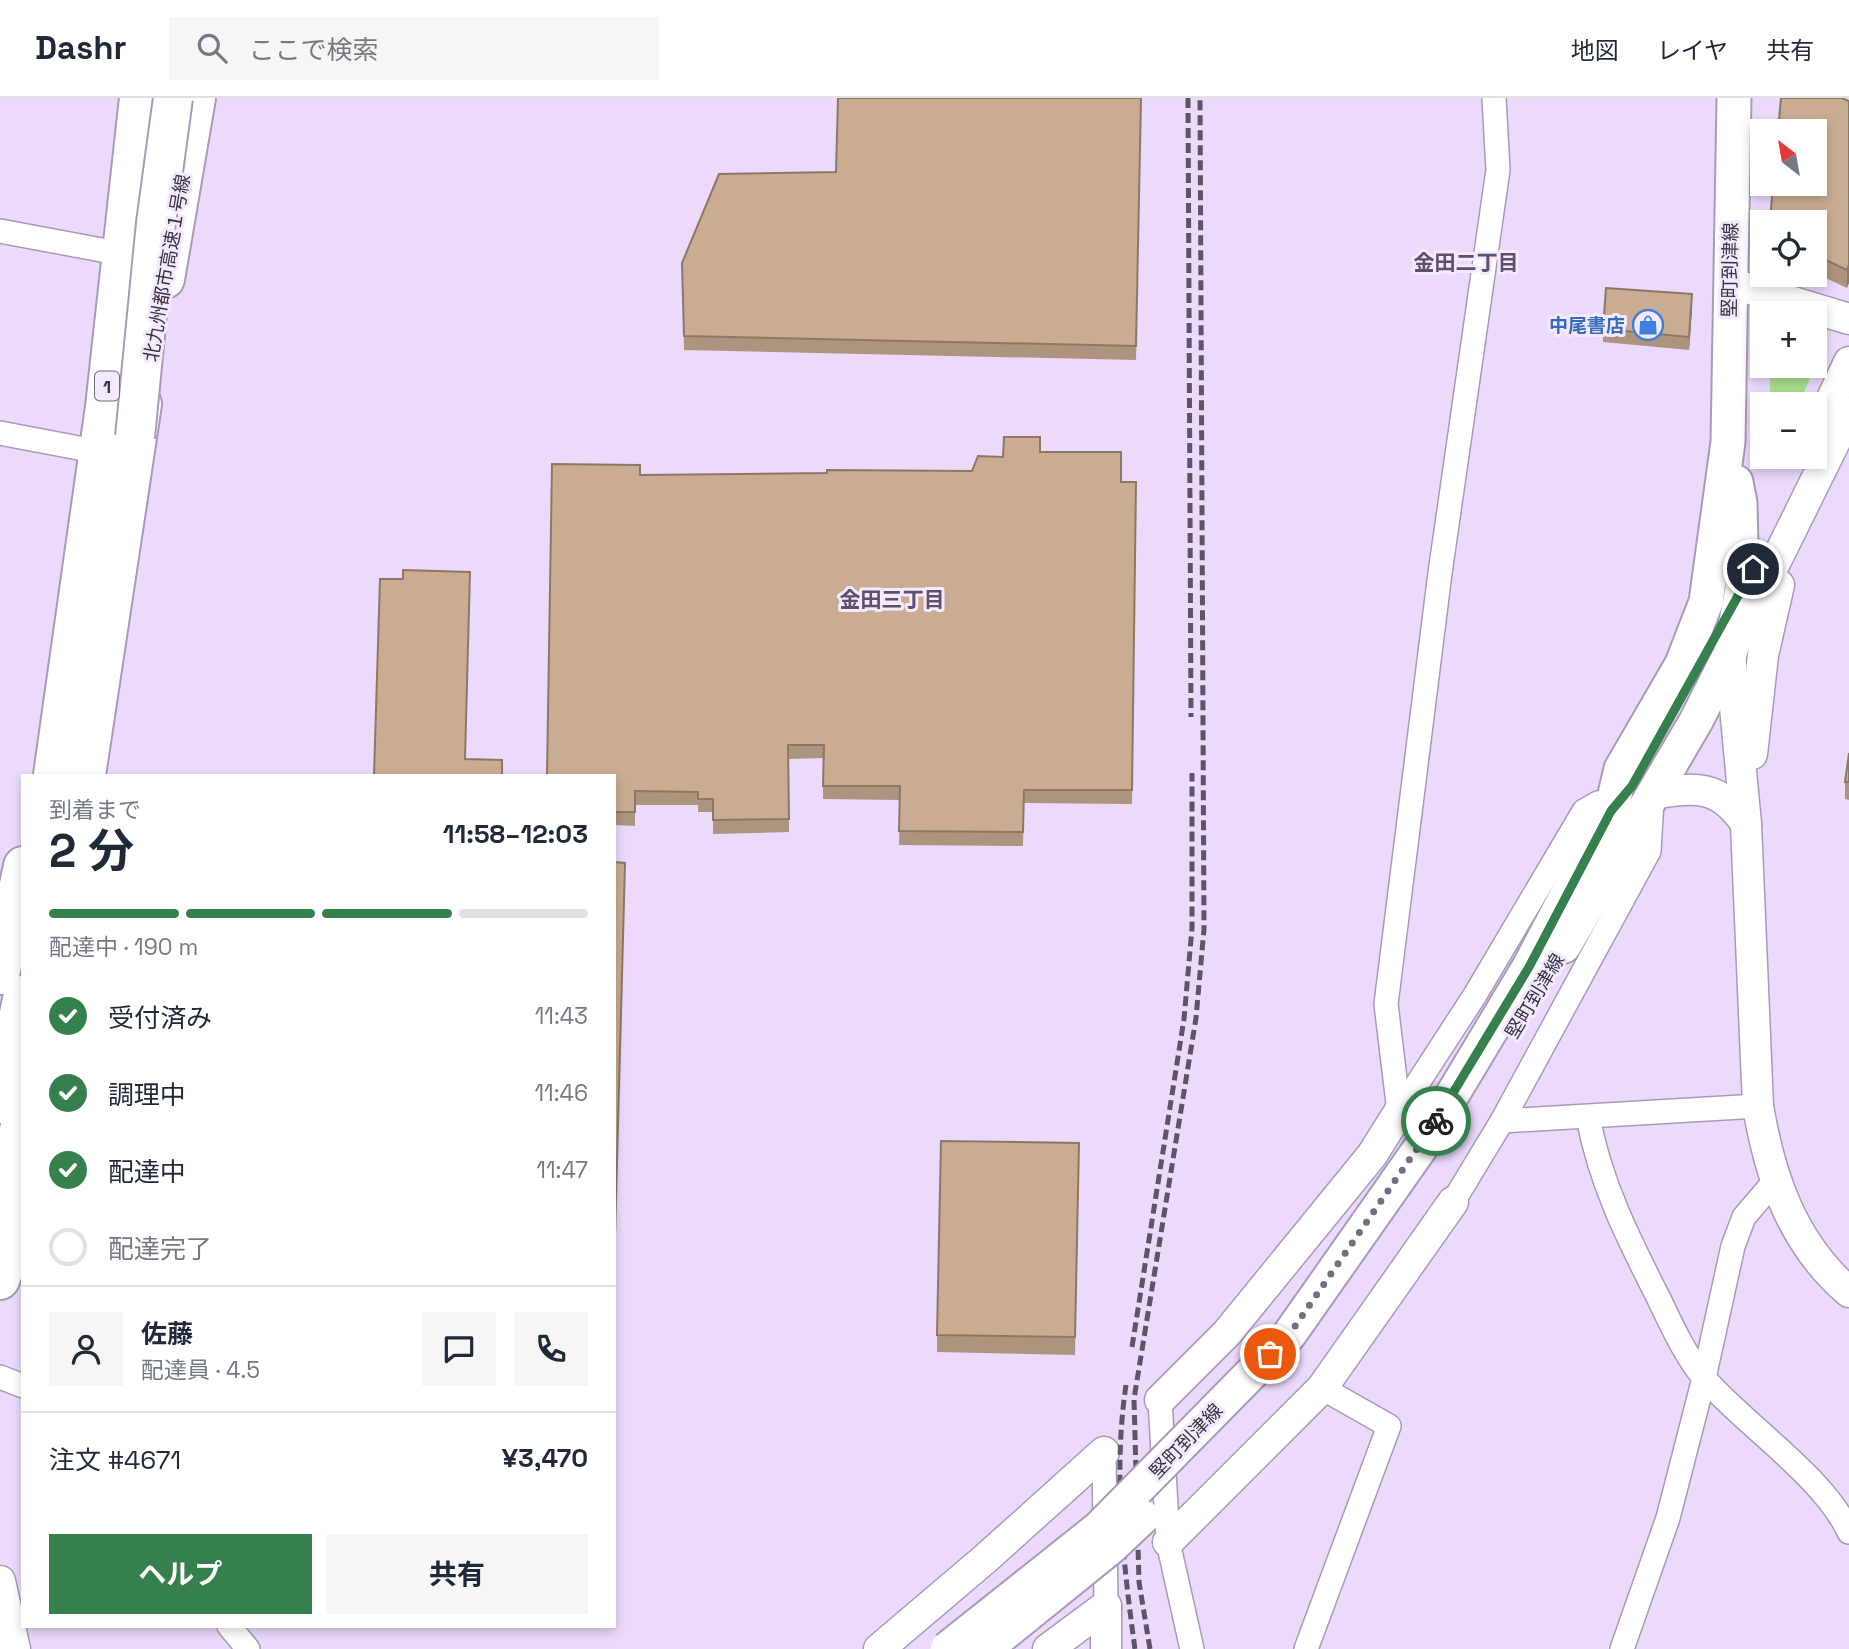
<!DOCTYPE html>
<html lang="ja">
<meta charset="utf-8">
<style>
body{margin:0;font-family:"Space Grotesk","Noto Sans JP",sans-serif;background:#f6f6f7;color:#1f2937;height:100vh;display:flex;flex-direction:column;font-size:26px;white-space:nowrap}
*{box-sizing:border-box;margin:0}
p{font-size:23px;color:#747a83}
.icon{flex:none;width:38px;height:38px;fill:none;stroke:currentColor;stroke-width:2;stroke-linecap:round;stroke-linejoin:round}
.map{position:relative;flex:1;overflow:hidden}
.panel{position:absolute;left:21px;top:676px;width:595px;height:854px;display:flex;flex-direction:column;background:#fff;border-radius:0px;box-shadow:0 4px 10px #0003}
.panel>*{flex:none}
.needle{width:46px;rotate:329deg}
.controls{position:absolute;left:1750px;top:21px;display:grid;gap:14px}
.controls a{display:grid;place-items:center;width:77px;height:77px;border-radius:0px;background:#fff;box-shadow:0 4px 10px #0003;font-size:35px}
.pin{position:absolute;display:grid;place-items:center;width:60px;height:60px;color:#fff;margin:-30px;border:4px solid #fff;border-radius:50%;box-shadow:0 2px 7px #0007}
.courier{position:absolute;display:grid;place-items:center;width:70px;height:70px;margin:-35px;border:5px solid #35804d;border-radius:50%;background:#fff;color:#222;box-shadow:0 2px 9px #0007}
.headline em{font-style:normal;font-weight:700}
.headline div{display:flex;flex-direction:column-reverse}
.headline{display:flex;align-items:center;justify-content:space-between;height:119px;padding:0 28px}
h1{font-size:46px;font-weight:700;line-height:52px}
.bar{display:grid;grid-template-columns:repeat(4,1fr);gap:10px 7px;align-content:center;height:84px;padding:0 28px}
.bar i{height:9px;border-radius:5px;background:#e0e1e3}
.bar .current{background:#35804d}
.bar p{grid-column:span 4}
.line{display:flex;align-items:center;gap:18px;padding:0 28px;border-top:2px solid #e0e1e3}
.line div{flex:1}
.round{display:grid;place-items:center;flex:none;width:74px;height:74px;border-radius:0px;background:#f6f6f7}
ol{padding:0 28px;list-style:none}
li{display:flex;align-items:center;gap:21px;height:77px}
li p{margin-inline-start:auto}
li .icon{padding:7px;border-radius:50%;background:#35804d;color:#fff;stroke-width:4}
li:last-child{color:#747a83}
li i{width:38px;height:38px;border:4px solid #e0e1e3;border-radius:50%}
.cta{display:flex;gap:14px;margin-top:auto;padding:14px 28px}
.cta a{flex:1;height:80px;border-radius:0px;background:#35804d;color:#fff;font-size:28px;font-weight:700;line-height:80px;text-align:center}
.cta a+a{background:#f6f6f7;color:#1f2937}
header{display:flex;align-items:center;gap:42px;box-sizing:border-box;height:98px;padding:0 35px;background:#fff;border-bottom:2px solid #e0e1e3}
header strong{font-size:33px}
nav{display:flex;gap:38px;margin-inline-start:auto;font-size:24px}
.search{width:490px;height:63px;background:#f6f6f7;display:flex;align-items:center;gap:18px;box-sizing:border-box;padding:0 24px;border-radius:0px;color:#747a83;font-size:26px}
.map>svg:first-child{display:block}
.green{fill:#a9df8e}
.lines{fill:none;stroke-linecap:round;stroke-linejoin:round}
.minor-casing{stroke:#aa9aba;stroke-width:26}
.tertiary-casing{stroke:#aa9aba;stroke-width:33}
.secondary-casing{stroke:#aa9aba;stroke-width:37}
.motorway-casing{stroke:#aa9aba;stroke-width:42}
.minor{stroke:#fff;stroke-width:23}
.tertiary{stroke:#fff;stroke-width:30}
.secondary{stroke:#fff;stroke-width:33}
.motorway{stroke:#fff;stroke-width:38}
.rail{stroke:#5d5465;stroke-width:5;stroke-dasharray:10 5;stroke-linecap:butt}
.secondary-bridge-casing{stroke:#aa9aba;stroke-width:37;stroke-linecap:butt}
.motorway-bridge-casing{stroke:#aa9aba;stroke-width:42;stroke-linecap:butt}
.secondary-bridge{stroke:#fff;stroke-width:33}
.motorway-bridge{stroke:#fff;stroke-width:38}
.wall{fill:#ad947e}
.shaded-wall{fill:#8d7866}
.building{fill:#c9ac92;stroke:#8d7866;stroke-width:2}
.done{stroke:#776d81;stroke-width:7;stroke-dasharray:0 12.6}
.route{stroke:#35804d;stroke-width:9}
.labels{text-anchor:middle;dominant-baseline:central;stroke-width:6;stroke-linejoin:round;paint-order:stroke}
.shield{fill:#f4eaff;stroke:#716979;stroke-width:2}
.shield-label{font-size:18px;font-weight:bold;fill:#39323f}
.street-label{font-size:19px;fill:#39323f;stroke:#f4eaff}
.shop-label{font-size:19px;font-weight:bold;fill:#366cbe;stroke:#f4eaff;text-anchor:end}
.neighbourhood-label{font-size:21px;font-weight:bold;fill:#5e4f6c;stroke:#f4eaff}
</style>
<header>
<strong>Dashr</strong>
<div class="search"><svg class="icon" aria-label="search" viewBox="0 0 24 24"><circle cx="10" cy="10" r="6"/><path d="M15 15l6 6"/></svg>ここで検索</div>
<nav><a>地図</a><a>レイヤ</a><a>共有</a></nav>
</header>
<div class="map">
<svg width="1849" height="1551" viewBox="0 0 1849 1551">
<rect width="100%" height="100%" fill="#ebdafc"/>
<polygon class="green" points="1815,250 1822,252 1799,306 1769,306 1771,268 1815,268"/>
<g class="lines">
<g class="minor-casing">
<g id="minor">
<polyline points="0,133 107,153"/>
<polyline points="0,335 84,351"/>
<polyline points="1399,1014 1386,906 1440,475 1498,72 1494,0"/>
<polyline points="1399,1014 1475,897 1584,713 1598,705 1611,713"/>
<path d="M 1588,1019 C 1600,1085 1629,1142 1659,1201 C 1672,1228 1685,1257 1704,1280 C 1745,1327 1824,1379 1849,1434"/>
<polyline points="1502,1023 1758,1008"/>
<polyline points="1453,1104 1502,1023 1649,753 1652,702"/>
<polyline points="0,1279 23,1288"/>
<polyline points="1160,1302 1168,1444 1192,1551"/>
<polyline points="1104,1354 1106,1508"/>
<polyline points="229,1528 248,1551"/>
<polyline points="1306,1551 1389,1328 1322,1290"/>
<polyline points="1622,1551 1668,1420 1704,1280 1733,1148 1744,1119 1774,1084"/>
</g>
</g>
<g class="tertiary-casing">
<g id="tertiary">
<polyline points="1730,185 1849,221"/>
<path d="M 1849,315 L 1730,556 L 1746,726 L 1758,1008 C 1770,1079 1792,1145 1849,1194"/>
<polyline points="1815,337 1849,264"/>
<polyline points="1752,656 1763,557 1779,487"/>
<path d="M 1653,696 C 1695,689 1720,686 1746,726"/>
<polyline points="9,1059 23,995"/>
<polyline points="1160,1302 1227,1235 1372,1057 1399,1014"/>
<polyline points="1168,1444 1322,1290 1453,1104"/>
<polyline points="0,1483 15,1551"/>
<polyline points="879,1551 985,1461 1104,1354"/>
<polyline points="1048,1551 1106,1508"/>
<polyline points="1106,1551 1106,1508"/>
</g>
</g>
<g class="secondary-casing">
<g id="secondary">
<polyline points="1564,848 1696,623 1730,556 1742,491 1740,405 1736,384"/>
<polyline points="1529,869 1611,713 1621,671 1682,566 1706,504 1728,344 1734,0"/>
</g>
</g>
<g class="motorway-casing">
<g id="motorway">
<polyline points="165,181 196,0"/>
<polyline points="53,677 105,309 139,0"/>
<polyline points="86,677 142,306"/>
<polyline points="0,877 23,768"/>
<polyline points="0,1006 23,897"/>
<polyline points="0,1113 23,1039"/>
<polyline points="0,1182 23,1122"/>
</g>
</g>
<use href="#minor" class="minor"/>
<use href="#tertiary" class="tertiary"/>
<use href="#secondary" class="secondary"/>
<use href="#motorway" class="motorway"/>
<g class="rail">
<polyline points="1188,0 1191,619"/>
<polyline points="1132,1249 1184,921 1192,830 1192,675"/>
<path d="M 1126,1287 C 1113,1374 1123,1464 1135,1551"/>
<polyline points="1150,1551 1139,1484 1134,1301 1196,920 1204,831 1200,0"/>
</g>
<g class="secondary-bridge-casing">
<g id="secondary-bridge">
<polyline points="947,1551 1099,1430 1289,1237 1421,1049 1529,869"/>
<polyline points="985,1551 1110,1450 1143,1419"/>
</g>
</g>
<g class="motorway-bridge-casing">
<polyline id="motorway-bridge" points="135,339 156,125 173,0"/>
</g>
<use href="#secondary-bridge" class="secondary-bridge"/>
<use href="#motorway-bridge" class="motorway-bridge"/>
</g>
<g class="wall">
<polygon points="1141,0 1136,262 684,252 682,165 836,74"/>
<polygon points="1849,3 1847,190 1815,175 1815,124"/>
<polygon points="1692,210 1689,252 1603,244 1603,231"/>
<polygon points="1040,354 1121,384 1136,384 1132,706 1024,705 1023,748 899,747 900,702 823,701 823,660 789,661 789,734 713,736 713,714 698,714 698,707 635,707 635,728 614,727 614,677 640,377 972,373 1003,359"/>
<polygon points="1849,655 1849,702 1845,701 1845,684"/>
<polygon points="1079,1063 1075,1257 937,1254 937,1237"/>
</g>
<g class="shaded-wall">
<polygon points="1849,167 1849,185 1847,190 1847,172"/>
<polygon points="1692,196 1692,210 1689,252 1689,239"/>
</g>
<g class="building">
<polygon points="838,0 1141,0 1136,248 684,238 682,165 719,76 836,74"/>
<polygon points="1781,0 1842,0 1849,3 1849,167 1847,172 1815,157 1815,124 1770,124 1773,86 1815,86 1815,33 1778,33"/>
<polygon points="1606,190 1692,196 1689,239 1603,231"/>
<polygon points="1004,339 1040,339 1040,354 1121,354 1121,384 1136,384 1132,692 1024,692 1023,734 899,733 900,688 823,688 824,647 788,647 789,721 713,722 713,701 698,701 698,694 635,693 635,714 614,714 614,677 547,677 552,366 640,367 640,377 827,375 827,372 972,373 978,358 1003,359"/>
<polygon points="403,472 470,474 465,661 502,662 502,677 374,677 380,481 403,481"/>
<polygon points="1849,655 1849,684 1845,684"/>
<polygon points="614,764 625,765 614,1176"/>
<polygon points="941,1043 1079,1045 1075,1239 937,1237"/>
</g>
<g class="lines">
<polyline class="done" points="1270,1256 1289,1237 1436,1023"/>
<polyline class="route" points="1436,1023 1529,869 1611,713 1632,688 1753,471"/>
</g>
<defs>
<g id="shop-ring" transform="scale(1.575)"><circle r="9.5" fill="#f4eaff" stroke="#3f7fe0" stroke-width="1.5"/><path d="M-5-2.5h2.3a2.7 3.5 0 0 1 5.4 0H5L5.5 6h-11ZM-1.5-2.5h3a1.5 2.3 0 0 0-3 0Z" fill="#3f7fe0"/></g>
</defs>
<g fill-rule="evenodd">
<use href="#shop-ring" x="1648" y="227"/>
</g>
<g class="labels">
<rect class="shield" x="95" y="273.5" width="24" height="29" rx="5"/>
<g class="shield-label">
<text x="107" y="288">1</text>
</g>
<g class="street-label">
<text transform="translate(167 170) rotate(-80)">北九州都市高速１号線</text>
<text transform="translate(1730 172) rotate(-89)">堅町到津線</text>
<text transform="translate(1535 898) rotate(-59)">堅町到津線</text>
<text transform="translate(1186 1343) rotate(-46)">堅町到津線</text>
</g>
<g class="shop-label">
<text x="1625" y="227">中尾書店</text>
</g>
<g class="neighbourhood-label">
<text x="1466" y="164">金田二丁目</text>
<text x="892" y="501">金田三丁目</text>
</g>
</g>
</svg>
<div class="controls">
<a><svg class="needle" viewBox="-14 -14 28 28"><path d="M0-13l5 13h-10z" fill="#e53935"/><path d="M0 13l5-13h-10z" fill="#747a83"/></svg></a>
<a><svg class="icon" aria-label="locate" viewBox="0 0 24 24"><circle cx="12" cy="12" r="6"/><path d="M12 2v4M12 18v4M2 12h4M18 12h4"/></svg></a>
<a>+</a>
<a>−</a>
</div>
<div class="pin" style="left:1270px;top:1256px;background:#ea580c"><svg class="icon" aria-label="bag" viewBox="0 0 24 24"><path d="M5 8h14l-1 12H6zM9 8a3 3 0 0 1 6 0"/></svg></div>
<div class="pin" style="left:1753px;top:471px;background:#1f2937"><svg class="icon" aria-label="home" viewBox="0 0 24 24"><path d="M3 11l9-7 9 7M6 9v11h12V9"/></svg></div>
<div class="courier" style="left:1436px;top:1023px"><svg class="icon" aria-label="bike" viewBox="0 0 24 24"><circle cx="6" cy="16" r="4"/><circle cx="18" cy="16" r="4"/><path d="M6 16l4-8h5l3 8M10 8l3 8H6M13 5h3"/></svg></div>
<section class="panel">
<div class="headline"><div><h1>2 分</h1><p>到着まで</p></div><em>11:58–12:03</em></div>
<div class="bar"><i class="current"></i><i class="current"></i><i class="current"></i><i></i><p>配達中 · 190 m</p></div>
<ol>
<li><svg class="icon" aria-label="check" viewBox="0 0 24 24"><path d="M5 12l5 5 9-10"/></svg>受付済み<p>11:43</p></li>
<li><svg class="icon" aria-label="check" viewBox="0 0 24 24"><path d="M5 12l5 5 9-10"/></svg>調理中<p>11:46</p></li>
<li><svg class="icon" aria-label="check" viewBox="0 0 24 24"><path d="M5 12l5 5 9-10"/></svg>配達中<p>11:47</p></li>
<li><i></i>配達完了</li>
</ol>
<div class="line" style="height:126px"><a class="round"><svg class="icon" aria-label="person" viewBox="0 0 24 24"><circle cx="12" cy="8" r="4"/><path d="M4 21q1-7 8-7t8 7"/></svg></a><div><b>佐藤</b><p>配達員 · 4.5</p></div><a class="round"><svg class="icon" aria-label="chat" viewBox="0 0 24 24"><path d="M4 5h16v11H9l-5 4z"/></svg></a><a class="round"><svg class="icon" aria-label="phone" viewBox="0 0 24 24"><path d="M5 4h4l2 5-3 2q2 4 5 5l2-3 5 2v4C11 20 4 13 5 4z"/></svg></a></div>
<div class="line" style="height:91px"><div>注文 #4671</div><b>¥3,470</b></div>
<div class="cta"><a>ヘルプ</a><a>共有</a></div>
</section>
</div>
